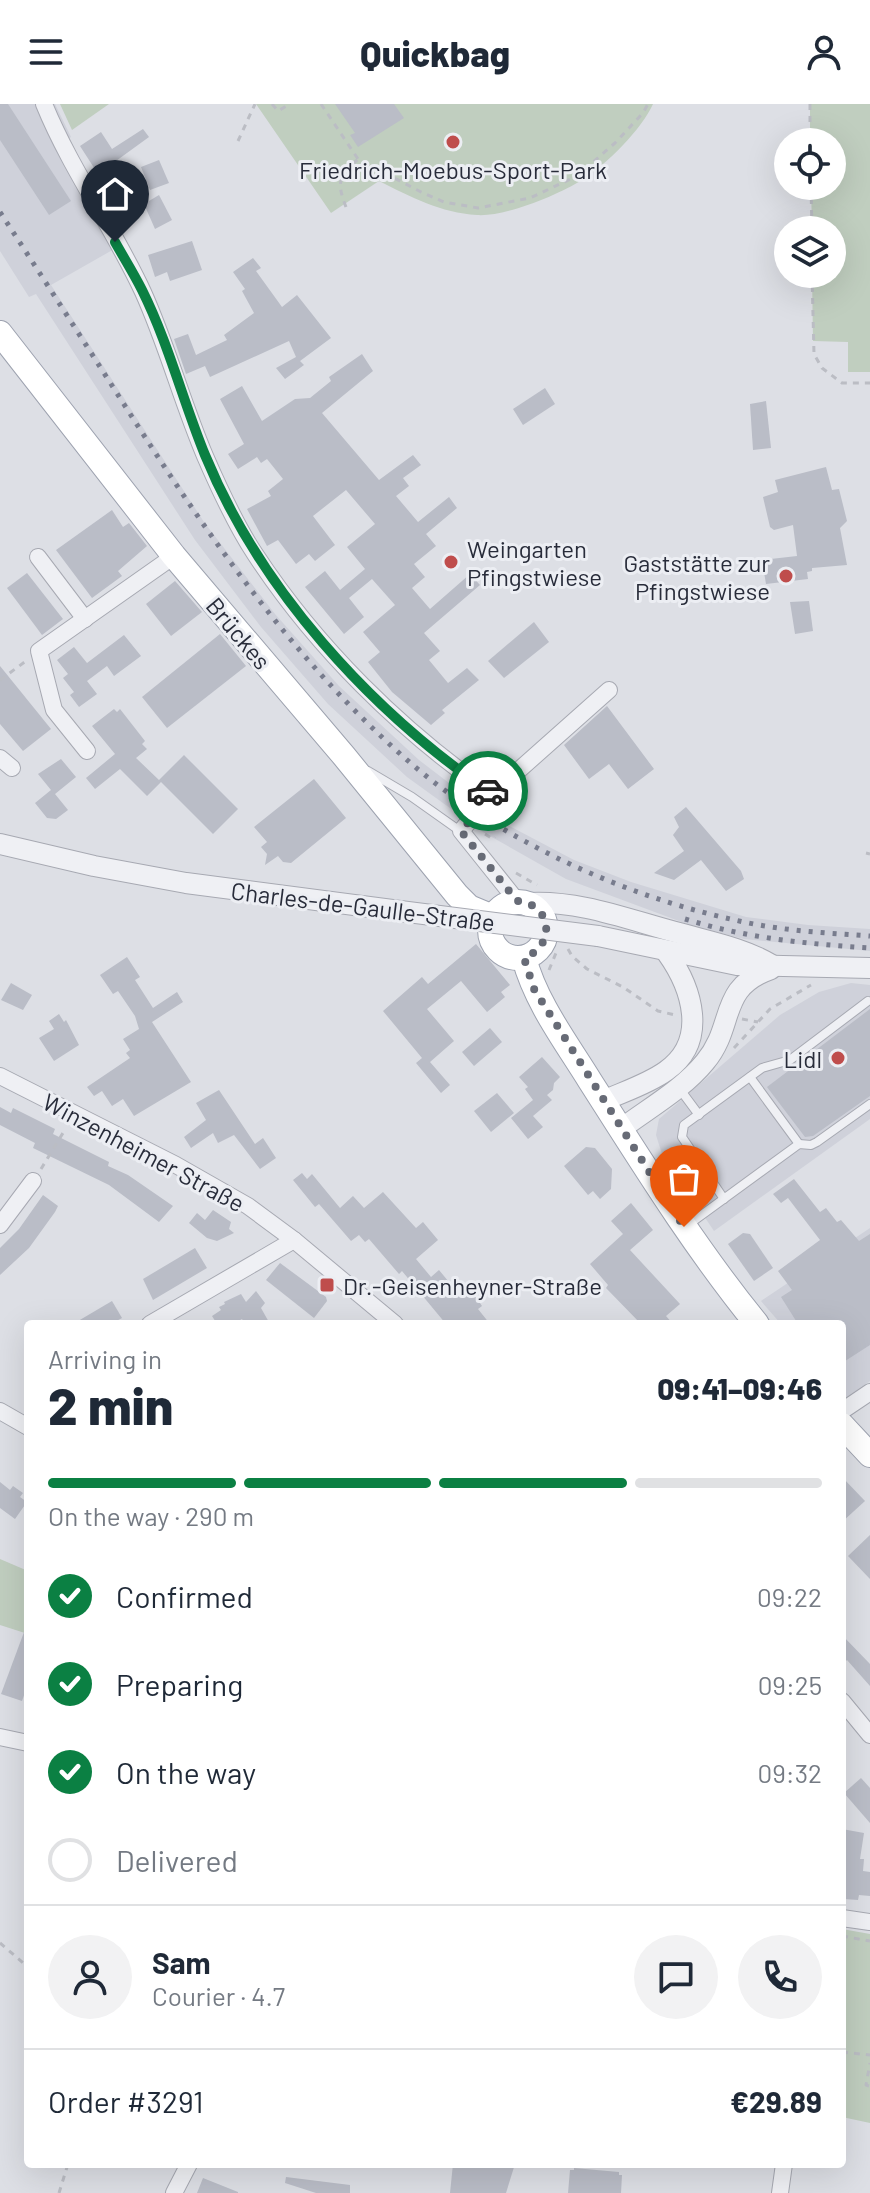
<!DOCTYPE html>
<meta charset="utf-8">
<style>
body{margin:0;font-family:Barlow,sans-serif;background:#f2f2f3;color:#1f2937;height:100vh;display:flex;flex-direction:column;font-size:30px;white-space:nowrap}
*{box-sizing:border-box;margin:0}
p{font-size:26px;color:#747a83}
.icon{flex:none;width:44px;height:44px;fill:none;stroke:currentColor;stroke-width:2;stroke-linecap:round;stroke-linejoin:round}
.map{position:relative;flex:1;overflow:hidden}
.panel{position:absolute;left:24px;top:1216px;width:822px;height:848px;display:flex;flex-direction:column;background:#fff;border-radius:8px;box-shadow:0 8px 32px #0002}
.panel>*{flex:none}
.buttons{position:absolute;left:774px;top:24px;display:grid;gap:16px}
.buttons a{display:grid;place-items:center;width:72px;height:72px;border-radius:50%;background:#fff;box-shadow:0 8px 32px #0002;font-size:40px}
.pin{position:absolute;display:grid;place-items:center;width:68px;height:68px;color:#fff;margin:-82px -34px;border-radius:50% 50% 50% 0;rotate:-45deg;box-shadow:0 0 8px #0007}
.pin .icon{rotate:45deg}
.courier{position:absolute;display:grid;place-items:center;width:80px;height:80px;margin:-40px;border:6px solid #0b8043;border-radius:50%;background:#fff;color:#222;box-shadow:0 2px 10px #0007}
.overview em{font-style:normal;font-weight:800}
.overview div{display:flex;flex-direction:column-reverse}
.overview{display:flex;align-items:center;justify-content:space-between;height:136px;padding:0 24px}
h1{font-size:52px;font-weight:800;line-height:60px}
.bar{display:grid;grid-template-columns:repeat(4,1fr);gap:12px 8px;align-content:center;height:96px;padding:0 24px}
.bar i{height:10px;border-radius:6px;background:#e0e1e3}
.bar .active{background:#0b8043}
.bar p{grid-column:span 4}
.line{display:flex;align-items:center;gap:20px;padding:0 24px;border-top:2px solid #e0e1e3}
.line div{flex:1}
.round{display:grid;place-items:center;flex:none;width:84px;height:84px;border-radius:42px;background:#f2f2f3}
ol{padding:0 24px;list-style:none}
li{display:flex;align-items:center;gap:24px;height:88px}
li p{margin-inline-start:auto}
li .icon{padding:8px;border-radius:50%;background:#0b8043;color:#fff;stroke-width:4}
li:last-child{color:#747a83}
li i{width:44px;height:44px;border:4px solid #e0e1e3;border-radius:50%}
header{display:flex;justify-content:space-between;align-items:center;height:104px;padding:0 24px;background:#fff;font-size:36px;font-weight:800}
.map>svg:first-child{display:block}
.built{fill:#cfd1da}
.green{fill:#c0cebf}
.building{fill:#babdc7}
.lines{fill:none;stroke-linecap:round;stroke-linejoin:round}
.service-casing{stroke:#a7a9b2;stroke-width:10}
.minor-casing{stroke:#a7a9b2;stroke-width:18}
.tertiary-casing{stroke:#a7a9b2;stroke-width:22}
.primary-casing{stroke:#9da2af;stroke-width:26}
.path{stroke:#bbbdc4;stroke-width:3;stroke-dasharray:6 6;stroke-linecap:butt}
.service{stroke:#eff0f4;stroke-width:8}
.minor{stroke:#eff0f4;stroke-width:16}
.tertiary{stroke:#eff0f4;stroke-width:20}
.primary{stroke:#fff;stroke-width:24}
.rail{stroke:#787c8d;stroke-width:5;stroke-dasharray:4 8;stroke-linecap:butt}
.tertiary-bridge-casing{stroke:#a7a9b2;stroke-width:22;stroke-linecap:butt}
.tertiary-bridge{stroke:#eff0f4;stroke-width:20}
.done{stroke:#676b76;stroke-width:8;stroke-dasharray:0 14.4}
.route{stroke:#0b8043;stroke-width:10}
.poi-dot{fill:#bf4d4c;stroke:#eceef3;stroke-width:3}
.labels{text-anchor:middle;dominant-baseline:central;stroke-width:6;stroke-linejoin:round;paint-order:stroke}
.poi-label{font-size:24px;fill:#282c3a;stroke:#eceef3;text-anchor:start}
.street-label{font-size:24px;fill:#282c3a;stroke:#eceef3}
</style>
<header><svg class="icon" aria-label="menu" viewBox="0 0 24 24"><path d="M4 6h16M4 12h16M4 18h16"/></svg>Quickbag<svg class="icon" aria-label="person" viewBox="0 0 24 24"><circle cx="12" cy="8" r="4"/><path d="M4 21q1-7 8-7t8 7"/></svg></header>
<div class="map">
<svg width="870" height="2089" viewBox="0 0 870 2089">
<rect width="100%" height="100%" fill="#dddfe5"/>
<g class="built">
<polygon points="0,0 55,0 71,33 63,38 123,140 51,181 204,418 275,510 339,582 419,656 496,715 574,756 631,778 746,813 808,821 870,825 870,847 744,835 687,820 566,775 483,728 407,673 328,600 261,523 195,436 36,190 29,193 0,147"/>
<polygon points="851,879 870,881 870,1015 714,1127 662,1050 656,1031 659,1015 780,911 819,888"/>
<polygon points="870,1124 870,1277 845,1294 842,1290 842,1220 781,1220 761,1197"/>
</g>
<g class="green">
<polygon points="60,0 109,0 72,26"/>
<path d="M 256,0 L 653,0 C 642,25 606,61 582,76 C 558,91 505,113 477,111 C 441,109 411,93 379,77 L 331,109 Z"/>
<polygon points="810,0 870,0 870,268 848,268 848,238 813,237 812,170 832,170 832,126 812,126 811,82 832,82 832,38 810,38"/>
<polygon points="0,1455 28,1467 28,1530 0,1521"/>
<polygon points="842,1825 870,1830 870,2019 842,2013"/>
</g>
<g class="building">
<polygon points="0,0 8,0 71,97 49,111 0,36"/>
<polygon points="335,0 394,0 404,14 358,43 350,31 355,29"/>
<polygon points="143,25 149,33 98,70 80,42 101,28 112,45"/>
<polygon points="159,56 169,79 150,86 141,63"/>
<polygon points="159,91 172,116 155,125 144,100"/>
<polygon points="192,137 202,166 170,177 167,168 155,173 148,151"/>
<polygon points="253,154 261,164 256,167 282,203 297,191 331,234 300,257 304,261 285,275 276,264 296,253 289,237 210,273 205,262 186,270 174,235 188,230 196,251 227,236 224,231 254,209 242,187 245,185 233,168"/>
<polygon points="362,250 373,267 322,309 379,376 413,351 421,361 403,374 409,382 396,392 418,418 449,393 457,404 426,430 436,442 414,460 425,473 412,484 430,505 470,470 480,481 424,529 440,547 429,556 448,579 467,564 479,576 442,606 445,609 431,621 392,588 368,558 380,548 363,528 395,501 372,475 349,494 364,513 344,530 305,483 325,467 340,486 365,465 347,443 375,420 346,386 313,412 335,441 315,457 309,450 296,460 278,436 267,442 247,405 271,392 268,387 283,375 267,355 261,359 257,353 238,365 228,350 244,340 220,295 242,282 262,317 295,295 310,294 331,277 329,273"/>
<polygon points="545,284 555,300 523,321 513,305"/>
<polygon points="766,297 771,344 753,346 750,300"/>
<polygon points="826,363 832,386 839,385 847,417 840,424 847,461 812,464 812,467 807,468 808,475 766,480 762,456 797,452 793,421 774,426 770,423 763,393 778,388 775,376"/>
<polygon points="112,406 123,423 129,419 147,442 118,467 122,472 92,494 56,446"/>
<polygon points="27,469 63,515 42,531 7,484"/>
<polygon points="175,477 202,508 171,532 146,500"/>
<polygon points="809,497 813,527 795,530 790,498"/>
<polygon points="534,518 549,538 504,574 488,557"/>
<polygon points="220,530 246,562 167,624 142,593"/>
<polygon points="124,531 141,552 114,572 107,562 87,577 97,590 79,603 70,591 74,588 63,574 68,570 57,556 74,543 87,559"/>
<polygon points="0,562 51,625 23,647 0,620"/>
<polygon points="607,602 654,665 628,685 609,660 589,675 564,641"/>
<polygon points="114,605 117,608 120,605 145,637 142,640 147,645 136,654 159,676 184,651 238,705 213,730 161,678 147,692 120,665 95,685 86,674 115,650 92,622"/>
<polygon points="61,655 76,673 55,690 68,706 56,715 47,714 35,699 51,686 38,670"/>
<polygon points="314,675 346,714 291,759 283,758 278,752 265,761 267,750 261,743 267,738 254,723"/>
<polygon points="686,703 741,767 744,775 726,787 701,756 674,776 654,769 684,747 673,731 679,723 674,713"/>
<polygon points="476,840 510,881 501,888 505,893 487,908 461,877 427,905 454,937 430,958 450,981 441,989 416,959 422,954 383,907 422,873 428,880"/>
<polygon points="127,853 140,873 135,876 153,904 177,888 183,898 152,918 191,978 134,1012 123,995 112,1002 102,987 94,992 87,983 130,954 126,949 130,946 123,935 139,925 135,912 118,887 113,890 100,871"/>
<polygon points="11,879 32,891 23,906 1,896"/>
<polygon points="870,905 870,992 813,1032 805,1033 767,983"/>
<polygon points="59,910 64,918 66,916 79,941 54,957 39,934 54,925 49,917"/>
<polygon points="490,924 502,938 474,962 462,948"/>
<polygon points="542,953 560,973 554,979 553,986 547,991 552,996 533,1012 543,1023 528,1035 511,1014 533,996 525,985 528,983 519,973"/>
<polygon points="219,986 255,1040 263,1034 276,1054 260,1065 234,1031 218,1039 213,1029 191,1044 184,1033 206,1016 196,999"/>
<polygon points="497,989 514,1009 491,1028 474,1007"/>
<polygon points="0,1003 11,1009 13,1004 55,1025 53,1030 109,1058 108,1062 128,1071 173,1102 159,1118 109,1081 33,1044 35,1039 0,1021"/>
<polygon points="586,1043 595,1044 612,1065 611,1085 600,1095 593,1087 588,1091 564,1062"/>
<polygon points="302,1069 307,1075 312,1070 340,1104 353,1092 364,1104 383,1088 416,1124 423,1118 438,1136 416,1155 431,1173 439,1166 458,1189 468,1181 482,1202 478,1205 490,1220 446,1220 402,1167 399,1170 369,1135 365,1138 359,1131 351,1137 319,1100 315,1103 293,1076"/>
<polygon points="794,1075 820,1108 826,1104 837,1118 841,1116 859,1137 870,1130 870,1241 842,1259 842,1220 798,1220 781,1193 792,1186 778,1167 820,1136 788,1094 781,1099 773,1090"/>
<polygon points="43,1091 58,1102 55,1108 29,1144 0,1171 0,1144 19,1125"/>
<polygon points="631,1099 653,1126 630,1146 680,1200 666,1212 673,1220 641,1220 606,1184 608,1181 590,1160 623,1130 611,1117"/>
<polygon points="213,1106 231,1118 229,1125 234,1129 217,1137 207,1134 189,1119 197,1109 205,1116"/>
<polygon points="743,1129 750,1130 773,1164 754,1177 728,1140"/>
<polygon points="195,1144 207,1164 153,1196 143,1175"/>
<polygon points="280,1159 326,1193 327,1197 314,1214 266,1176"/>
<polygon points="256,1187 265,1199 261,1204 270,1220 245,1220 242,1215 233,1220 217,1220 212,1212 221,1206 219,1203 225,1200 224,1198 241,1190 246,1198"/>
<polygon points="112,1197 122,1214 111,1220 73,1220"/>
<polygon points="842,1373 865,1397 842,1418"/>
<polygon points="0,1378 10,1386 13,1382 23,1389 20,1393 27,1398 15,1415 0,1404"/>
<polygon points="870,1431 870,1475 848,1452"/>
<polygon points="27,1520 28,1580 22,1597 1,1590"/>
<polygon points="842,1531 870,1560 870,1582 847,1556 842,1561"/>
<polygon points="861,1674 870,1684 870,1719 844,1689"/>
<polygon points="842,1725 864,1729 860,1755 864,1755 863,1767 870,1768 870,1792 859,1791 858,1796 844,1795"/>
<polygon points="453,2060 515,2060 506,2089 450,2089"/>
<polygon points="574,2064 619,2068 619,2071 622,2071 621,2089 568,2089 570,2066 574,2066"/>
<polygon points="286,2073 350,2081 350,2089 316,2089 285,2079"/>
<polygon points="203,2074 238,2088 238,2089 197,2089"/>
</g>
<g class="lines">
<g class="service-casing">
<g id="service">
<polyline points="368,667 412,693 460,727"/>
<polyline points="750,973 799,1040"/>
<polyline points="679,984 699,1011"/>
<polyline points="724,1095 682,1033 684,1021 762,964 790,956 868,897"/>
<polyline points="688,1121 799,1040 811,1041 817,1038 870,1000"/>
</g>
</g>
<g class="minor-casing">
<g id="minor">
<path d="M 44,0 C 71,66 113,123 143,188 C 167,241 182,298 205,352 C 218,382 237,423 255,450 C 316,543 400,626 492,690"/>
<polyline points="38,453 85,515"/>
<polyline points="87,647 54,606 39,547 174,452"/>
<polyline points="0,654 12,664"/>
<polyline points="517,797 461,727 492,690 609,586"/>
<polyline points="0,972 176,1061 248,1102 294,1136 395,1220"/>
<polyline points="0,1121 33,1077"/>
<polyline points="150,1220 294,1136"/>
<polyline points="0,1307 28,1323"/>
<polyline points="842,1307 870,1288"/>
<polyline points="842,1597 870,1631"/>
<polyline points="0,1633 28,1639"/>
<polyline points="842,1814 870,1818"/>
<polyline points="174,2089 189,2060"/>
<polyline points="780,2089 784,2060"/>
</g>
</g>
<g class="tertiary-casing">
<g id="tertiary">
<polyline points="0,740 94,762 186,779 400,807"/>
<path d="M 528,799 C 580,796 629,816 679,829 C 711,838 744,844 772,861"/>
<polyline points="598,832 737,861 870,864"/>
<path d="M 603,997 C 623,988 648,980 666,967 C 709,937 692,884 667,849"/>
<path d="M 621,1025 C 649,1004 683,985 705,958 C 736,921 717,884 771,865"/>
</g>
</g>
<g class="primary-casing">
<g id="primary">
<polyline points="0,229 174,452 344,652 457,791 469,803 493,813"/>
<circle cx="518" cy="826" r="28"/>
<path d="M 524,854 C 536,899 566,938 590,977 C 643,1060 695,1144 757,1220"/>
<polyline points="842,1321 870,1351"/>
</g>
</g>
<g class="path">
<polyline points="272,0 278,7 290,0"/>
<polyline points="321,0 358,55 421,88 444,98 478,104 530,94 577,72 615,39 643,9 648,0"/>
<polyline points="810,0 810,38"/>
<polyline points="238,37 255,0"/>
<polyline points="811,82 812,126"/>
<path d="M 346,103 C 336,77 339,73 358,55"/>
<polyline points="812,170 814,250 822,264 842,279 870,279"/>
<polyline points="0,576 26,557"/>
<polyline points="506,698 520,706 515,713"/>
<polyline points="485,730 493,735 495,733"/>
<polyline points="866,749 870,750"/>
<polyline points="516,769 537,781"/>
<polyline points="568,845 572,852 587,865 623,883 658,907 675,911"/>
<polyline points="549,866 558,844"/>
<polyline points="742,915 758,918"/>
<polyline points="734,944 770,905 811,881"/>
<polyline points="41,1065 66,1024"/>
<polyline points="842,1832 870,1837"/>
<polyline points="0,1839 28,1863"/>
<polyline points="842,1948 870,1951"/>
<polyline points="869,1982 866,1981 870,1959"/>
<polyline points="59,2089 68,2060"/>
</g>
<use href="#service" class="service"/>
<use href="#minor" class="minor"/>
<use href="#tertiary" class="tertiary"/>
<use href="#primary" class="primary"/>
<g class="rail">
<path d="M 0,108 C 45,177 90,247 134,316 C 215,442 300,564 414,662 C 505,739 628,794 744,818 C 785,827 828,829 870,832"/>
<path d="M 685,815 C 746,834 807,840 870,844"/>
</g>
<g class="tertiary-bridge-casing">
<polyline id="tertiary-bridge" points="400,807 598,832"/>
</g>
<use href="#tertiary-bridge" class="tertiary-bridge"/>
</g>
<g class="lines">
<path class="done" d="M 488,687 L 492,690 L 461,727 L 517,797 C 552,800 557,841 524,854 L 534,885 L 684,1123"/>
<path class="route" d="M 115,138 C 124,154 134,170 142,186 C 168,238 183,297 205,351 C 260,485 369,605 488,687"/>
</g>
<g class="poi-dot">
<circle cx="453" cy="38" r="8"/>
<circle cx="451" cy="458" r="8"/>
<circle cx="786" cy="472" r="8"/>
<circle cx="838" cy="954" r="8"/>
<rect x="319" y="1173" width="16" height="16" rx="4"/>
</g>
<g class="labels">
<g class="poi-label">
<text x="453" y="65" text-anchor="middle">Friedrich-Moebus-Sport-Park</text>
<text x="467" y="444">Weingarten<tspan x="467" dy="28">Pfingstwiese</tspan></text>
<text x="770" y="458" text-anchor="end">Gaststätte zur<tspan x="770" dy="28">Pfingstwiese</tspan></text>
<text x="822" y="954" text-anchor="end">Lidl</text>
<text x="343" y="1181">Dr.-Geisenheyner-Straße</text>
</g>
<g class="street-label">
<text transform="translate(239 529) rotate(50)">Brückes</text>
<text transform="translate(363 802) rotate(7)">Charles-de-Gaulle-Straße</text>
<text transform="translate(144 1048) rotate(28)">Winzenheimer Straße</text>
</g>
</g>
</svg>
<div class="buttons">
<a><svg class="icon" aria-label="locate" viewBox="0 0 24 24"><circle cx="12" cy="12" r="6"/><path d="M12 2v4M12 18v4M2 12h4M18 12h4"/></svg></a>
<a><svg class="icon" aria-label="layers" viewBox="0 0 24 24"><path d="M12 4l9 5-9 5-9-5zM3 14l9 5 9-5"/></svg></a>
</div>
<div class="pin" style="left:684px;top:1123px;background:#ea580c"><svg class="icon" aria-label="bag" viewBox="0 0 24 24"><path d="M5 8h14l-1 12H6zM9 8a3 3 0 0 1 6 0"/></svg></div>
<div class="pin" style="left:115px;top:138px;background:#1f2937"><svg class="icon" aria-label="home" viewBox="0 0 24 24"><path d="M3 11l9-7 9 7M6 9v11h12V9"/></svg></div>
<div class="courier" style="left:488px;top:687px"><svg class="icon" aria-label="car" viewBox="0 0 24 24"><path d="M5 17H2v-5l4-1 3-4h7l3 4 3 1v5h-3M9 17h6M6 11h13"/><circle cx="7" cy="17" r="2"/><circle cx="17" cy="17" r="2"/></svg></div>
<section class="panel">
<div class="overview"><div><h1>2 min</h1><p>Arriving in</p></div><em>09:41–09:46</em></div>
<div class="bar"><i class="active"></i><i class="active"></i><i class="active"></i><i></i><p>On the way · 290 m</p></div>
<ol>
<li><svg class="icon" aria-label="check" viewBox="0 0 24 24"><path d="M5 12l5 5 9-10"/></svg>Confirmed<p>09:22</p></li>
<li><svg class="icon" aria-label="check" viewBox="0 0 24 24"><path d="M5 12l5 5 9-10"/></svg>Preparing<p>09:25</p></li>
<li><svg class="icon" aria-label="check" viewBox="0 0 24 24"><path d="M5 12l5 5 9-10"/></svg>On the way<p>09:32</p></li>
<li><i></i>Delivered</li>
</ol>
<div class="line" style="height:144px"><a class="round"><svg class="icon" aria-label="person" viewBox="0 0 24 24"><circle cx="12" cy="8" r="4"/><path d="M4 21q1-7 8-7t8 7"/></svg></a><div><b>Sam</b><p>Courier · 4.7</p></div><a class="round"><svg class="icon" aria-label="chat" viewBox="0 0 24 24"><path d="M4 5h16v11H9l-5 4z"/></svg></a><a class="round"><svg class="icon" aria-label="phone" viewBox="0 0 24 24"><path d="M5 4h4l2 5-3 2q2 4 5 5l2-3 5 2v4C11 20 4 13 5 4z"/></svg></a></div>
<div class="line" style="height:104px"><div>Order #3291</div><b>€29.89</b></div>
</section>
</div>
